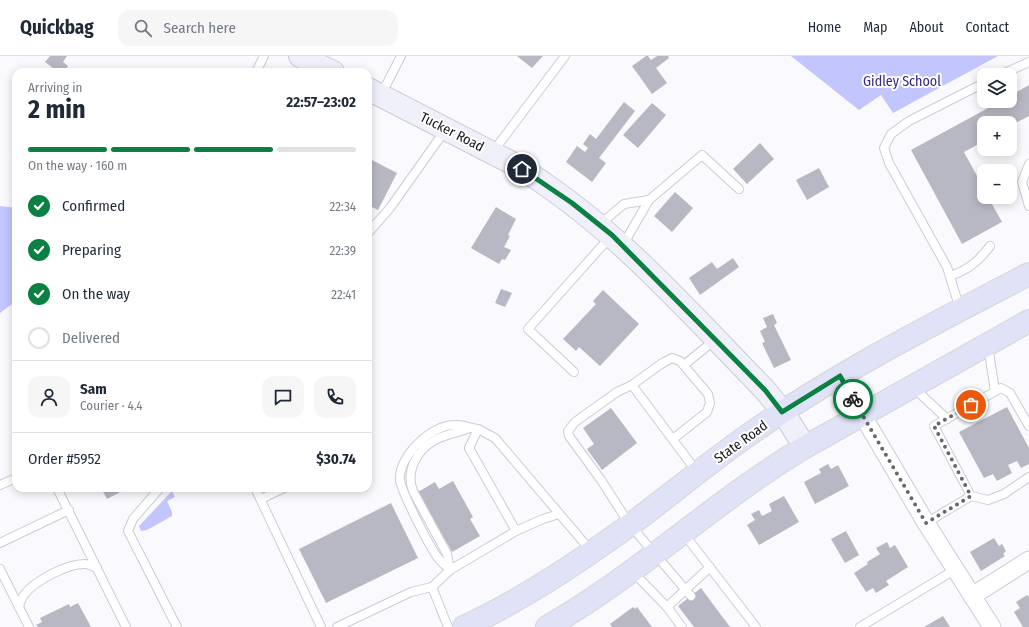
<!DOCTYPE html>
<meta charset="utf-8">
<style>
body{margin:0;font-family:"Fira Sans Condensed",sans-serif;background:#f6f6f7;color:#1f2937;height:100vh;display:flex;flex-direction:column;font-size:15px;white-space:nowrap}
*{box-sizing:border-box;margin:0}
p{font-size:13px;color:#747a83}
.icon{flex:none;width:22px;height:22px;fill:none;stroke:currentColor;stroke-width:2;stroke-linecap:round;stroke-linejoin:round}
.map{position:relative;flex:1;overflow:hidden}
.details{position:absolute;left:12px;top:12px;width:360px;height:424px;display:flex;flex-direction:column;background:#fff;border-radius:12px;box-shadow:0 2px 10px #0003}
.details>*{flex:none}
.controls{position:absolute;left:977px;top:12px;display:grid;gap:8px}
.controls a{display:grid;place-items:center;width:40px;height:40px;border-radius:8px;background:#fff;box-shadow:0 2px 10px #0003;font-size:20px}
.pin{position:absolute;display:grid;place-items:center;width:34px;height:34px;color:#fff;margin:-17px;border:2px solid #fff;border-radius:50%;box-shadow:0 1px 4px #0007}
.courier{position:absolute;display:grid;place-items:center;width:40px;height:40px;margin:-20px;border:3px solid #0b8043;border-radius:50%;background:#fff;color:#222;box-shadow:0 1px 5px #0007}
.overview em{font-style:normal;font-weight:700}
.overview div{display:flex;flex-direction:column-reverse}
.overview{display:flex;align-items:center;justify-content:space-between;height:68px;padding:0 16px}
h1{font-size:26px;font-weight:700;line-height:30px}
.bar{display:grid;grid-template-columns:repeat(4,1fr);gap:6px 4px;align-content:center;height:48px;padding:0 16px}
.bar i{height:5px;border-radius:3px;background:#e0e1e3}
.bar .active{background:#0b8043}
.bar p{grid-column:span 4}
.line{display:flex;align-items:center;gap:10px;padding:0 16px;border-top:1px solid #e0e1e3}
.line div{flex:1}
.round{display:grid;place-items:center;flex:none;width:42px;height:42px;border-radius:12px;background:#f6f6f7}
ol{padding:0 16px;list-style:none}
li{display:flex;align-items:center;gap:12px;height:44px}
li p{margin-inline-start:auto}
li .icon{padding:4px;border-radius:50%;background:#0b8043;color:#fff;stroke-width:4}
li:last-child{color:#747a83}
li i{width:22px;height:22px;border:2px solid #e0e1e3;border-radius:50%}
header{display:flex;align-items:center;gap:24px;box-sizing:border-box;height:56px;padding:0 20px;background:#fff;border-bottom:1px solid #e0e1e3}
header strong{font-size:19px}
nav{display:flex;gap:22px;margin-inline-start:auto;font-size:14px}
.search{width:280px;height:36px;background:#f6f6f7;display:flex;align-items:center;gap:10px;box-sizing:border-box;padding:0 14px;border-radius:12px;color:#747a83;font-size:15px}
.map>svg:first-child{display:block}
.green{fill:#c3c5ff}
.building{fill:#b7b8c3}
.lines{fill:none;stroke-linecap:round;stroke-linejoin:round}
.lane-casing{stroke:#cbccd6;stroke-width:10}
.street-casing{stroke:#cbccd6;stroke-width:19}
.secondary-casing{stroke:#cbccd6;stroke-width:24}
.primary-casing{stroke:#d6d6d6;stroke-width:24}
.lane{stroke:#fff;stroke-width:8}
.street{stroke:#fff;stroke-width:17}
.secondary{stroke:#f0f0fb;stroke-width:22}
.primary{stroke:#e0e2f7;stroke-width:22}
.done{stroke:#67676c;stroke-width:4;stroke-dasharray:0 7.2}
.route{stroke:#0b8043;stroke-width:5}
.labels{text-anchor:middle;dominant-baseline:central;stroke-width:4;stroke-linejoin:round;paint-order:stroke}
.park-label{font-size:14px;fill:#372888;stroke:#fff}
.street-label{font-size:14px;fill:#19191d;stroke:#fff}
</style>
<header>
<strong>Quickbag</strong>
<div class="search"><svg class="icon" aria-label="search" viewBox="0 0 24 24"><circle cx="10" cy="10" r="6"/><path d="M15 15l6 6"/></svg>Search here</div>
<nav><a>Home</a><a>Map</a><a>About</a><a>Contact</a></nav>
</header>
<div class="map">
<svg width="1029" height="571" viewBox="0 0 1029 571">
<rect width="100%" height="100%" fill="#f9f9fe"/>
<g class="green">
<polygon points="791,0 998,0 893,57 881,39 859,54"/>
<polygon points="0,150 16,152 16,245 0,257"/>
<polygon points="172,435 175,441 167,445 172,456 172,460 147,474 141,475 139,470 141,468"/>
</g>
<g class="building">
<polygon points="50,0 67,0 63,6 68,10 63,16 58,16 45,6"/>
<polygon points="517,0 543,0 532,12"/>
<polygon points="646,0 648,0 651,4 657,0 668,0 669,2 656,12 667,27 652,38 632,10"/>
<polygon points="1029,29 1029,60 1010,70 1010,67 984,67 984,85 964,96 984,133 984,141 988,141 1002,166 962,188 911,94 1001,45 1010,45 1010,40"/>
<polygon points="624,46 635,55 599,102 606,107 592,126 566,106 577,90 585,96 588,92 583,88 590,78 596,83"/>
<polygon points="652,47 666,59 638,92 623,79"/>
<polygon points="760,87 774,103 747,128 733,113"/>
<polygon points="368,102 397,117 378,154 368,149"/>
<polygon points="819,112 829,131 807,144 796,124"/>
<polygon points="675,136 693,152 672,176 654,160"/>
<polygon points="496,151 516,163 508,179 510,180 504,191 511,194 505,204 502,203 499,208 471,192"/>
<polygon points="733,202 739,211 700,239 689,222 712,206 717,213"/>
<polygon points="501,233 512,237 505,251 495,247"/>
<polygon points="603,234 639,268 600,310 579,291 576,295 563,283 596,248 593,245"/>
<polygon points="773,258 777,267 774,269 791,304 774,312 762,287 765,286 760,275 767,271 763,262"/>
<polygon points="1007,351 1029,392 1029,408 1021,412 1017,405 1008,409 1012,417 997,425 993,418 984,422 959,376"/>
<polygon points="611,352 637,387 602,414 587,393 594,388 583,372"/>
<polygon points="828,408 831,413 838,409 849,430 815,448 804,426 821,417 819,413"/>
<polygon points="453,425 473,461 470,463 480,480 452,496 418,436 435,426 439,433"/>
<polygon points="101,432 128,432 107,443"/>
<polygon points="784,440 799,466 759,489 747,469 755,464 751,458 759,454 762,460 772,455 769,448"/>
<polygon points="391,447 418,502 326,547 299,493"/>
<polygon points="846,475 859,499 845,507 831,483"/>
<polygon points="994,482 999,490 1002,488 1006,495 1003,498 1005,500 981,515 970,496"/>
<polygon points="887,486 890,492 895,489 908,511 886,525 889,529 876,537 873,532 866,536 854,517 868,508 867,506 880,498 876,492"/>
<polygon points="701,532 730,571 694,571 678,550"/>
<polygon points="1027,539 1029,541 1029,571 1023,571 1014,556 1020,552 1016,546"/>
<polygon points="78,547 91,571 38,571 36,569 42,566 40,562 69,548 70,551"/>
<polygon points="633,551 635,553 637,551 652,571 612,571 610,568"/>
<polygon points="943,560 950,571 924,571"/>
</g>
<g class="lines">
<g class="lane-casing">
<g id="lane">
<polyline points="256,16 264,0"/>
<polyline points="1000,19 1029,6"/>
<polyline points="381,39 401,0"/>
<polyline points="492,97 565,0"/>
<polyline points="1029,108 1022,126 1029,150"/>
<polyline points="649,144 702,99 739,133"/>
<polyline points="599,169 624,148 649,144 623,189"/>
<polyline points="368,177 390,152 446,73"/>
<path d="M 950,220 C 968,214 979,205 990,190"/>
<polyline points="960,253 947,211 889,107 884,92 891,78 909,65 984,27"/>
<polyline points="988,290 995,335"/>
<polyline points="684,309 716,283"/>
<polyline points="574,316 528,273 610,181"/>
<polyline points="632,329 617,336 575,366 568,375 569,380 601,424 630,469 691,540"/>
<polyline points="913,331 947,363"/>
<polyline points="673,383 707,356 710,347 708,338 680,305 672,302 661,308 632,329 697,416"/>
<polyline points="0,429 16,422"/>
<polyline points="57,432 126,571"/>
<polyline points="160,432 133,463 128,475 177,571"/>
<polyline points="255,432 321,571"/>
<polyline points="971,440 988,444 1004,438 1029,421"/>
<polyline points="261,443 284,432"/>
<polyline points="926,467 971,440 934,370 1001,332 1010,337 1029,370"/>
<polyline points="516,475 469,392 478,373 495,382 591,495"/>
<polyline points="684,478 756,571"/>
<polyline points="0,487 69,454"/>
<polyline points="0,513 29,571"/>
<path d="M 450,514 C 446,510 442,507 439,503 C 431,494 401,435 400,424 C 398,401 431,369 454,369 C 462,368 470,372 478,373"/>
<path d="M 450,514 L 447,498 L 413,435 C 405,415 418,392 437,383 C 447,378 459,376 470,372"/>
<polyline points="632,515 667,551 682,571"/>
<polyline points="432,531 448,571"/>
<path d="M 19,551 C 20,547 21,543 24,539 C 34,525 68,507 86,508 C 89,508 93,511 97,512"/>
<polyline points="667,551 710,511"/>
<polyline points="337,571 411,536 432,531 450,514 516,475 543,463 559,458"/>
<polyline points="860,571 956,513"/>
</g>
</g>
<g class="street-casing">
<g id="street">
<polyline points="840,321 926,467 992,571"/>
<polyline points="972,540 1029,504"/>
</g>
</g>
<g class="secondary-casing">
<g id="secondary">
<polyline points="300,0 333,16"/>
<path d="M 368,33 L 512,107 C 610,165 686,253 765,334 L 783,356 L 805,391"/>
</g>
</g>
<g class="primary-casing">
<g id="primary">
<path d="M 464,571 C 522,544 577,507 630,469 C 669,440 707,408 747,380 C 836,317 933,268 1029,218"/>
<path d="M 547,571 C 638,519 715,445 805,391 L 1029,265"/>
</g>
</g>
<use href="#lane" class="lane"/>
<use href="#street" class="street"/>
<use href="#secondary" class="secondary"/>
<use href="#primary" class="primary"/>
</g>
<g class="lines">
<polyline class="done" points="853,343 926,467 971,440 934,370 971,349"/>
<polyline class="route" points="522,113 572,147 612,179 765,334 782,356 840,320 853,343"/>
</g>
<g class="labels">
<g class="park-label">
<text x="902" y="25">Gidley School</text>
</g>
<g class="street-label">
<text transform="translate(452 76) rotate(27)">Tucker Road</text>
<text transform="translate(741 386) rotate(-36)">State Road</text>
</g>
</g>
</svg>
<div class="controls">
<a><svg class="icon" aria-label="layers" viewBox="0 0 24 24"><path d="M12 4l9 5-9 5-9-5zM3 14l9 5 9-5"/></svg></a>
<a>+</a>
<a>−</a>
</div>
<div class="pin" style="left:971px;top:349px;background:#ea580c"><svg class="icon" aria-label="bag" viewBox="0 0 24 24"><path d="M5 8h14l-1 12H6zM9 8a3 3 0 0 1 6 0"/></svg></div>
<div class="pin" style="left:522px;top:113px;background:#1f2937"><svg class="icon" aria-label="home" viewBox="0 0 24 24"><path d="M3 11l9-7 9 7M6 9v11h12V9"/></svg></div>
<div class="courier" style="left:853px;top:343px"><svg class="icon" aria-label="bike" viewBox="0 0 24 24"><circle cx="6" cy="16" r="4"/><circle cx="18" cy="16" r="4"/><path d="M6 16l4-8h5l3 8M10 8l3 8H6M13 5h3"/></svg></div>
<section class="details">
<div class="overview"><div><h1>2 min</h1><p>Arriving in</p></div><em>22:57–23:02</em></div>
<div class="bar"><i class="active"></i><i class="active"></i><i class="active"></i><i></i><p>On the way · 160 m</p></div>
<ol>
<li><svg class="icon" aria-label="check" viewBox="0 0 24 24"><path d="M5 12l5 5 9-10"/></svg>Confirmed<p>22:34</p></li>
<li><svg class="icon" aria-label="check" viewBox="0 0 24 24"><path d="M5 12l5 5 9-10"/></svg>Preparing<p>22:39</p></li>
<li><svg class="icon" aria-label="check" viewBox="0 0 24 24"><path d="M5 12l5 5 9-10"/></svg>On the way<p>22:41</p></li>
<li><i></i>Delivered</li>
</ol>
<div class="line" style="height:72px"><a class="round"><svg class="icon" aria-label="person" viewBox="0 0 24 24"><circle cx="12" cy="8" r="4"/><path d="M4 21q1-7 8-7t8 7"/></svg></a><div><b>Sam</b><p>Courier · 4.4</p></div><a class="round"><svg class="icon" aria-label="chat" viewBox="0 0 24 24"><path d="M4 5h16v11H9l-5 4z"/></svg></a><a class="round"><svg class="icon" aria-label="phone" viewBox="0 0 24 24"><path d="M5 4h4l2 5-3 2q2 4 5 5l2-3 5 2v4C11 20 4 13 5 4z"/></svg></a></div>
<div class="line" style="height:52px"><div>Order #5952</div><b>$30.74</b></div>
</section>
</div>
